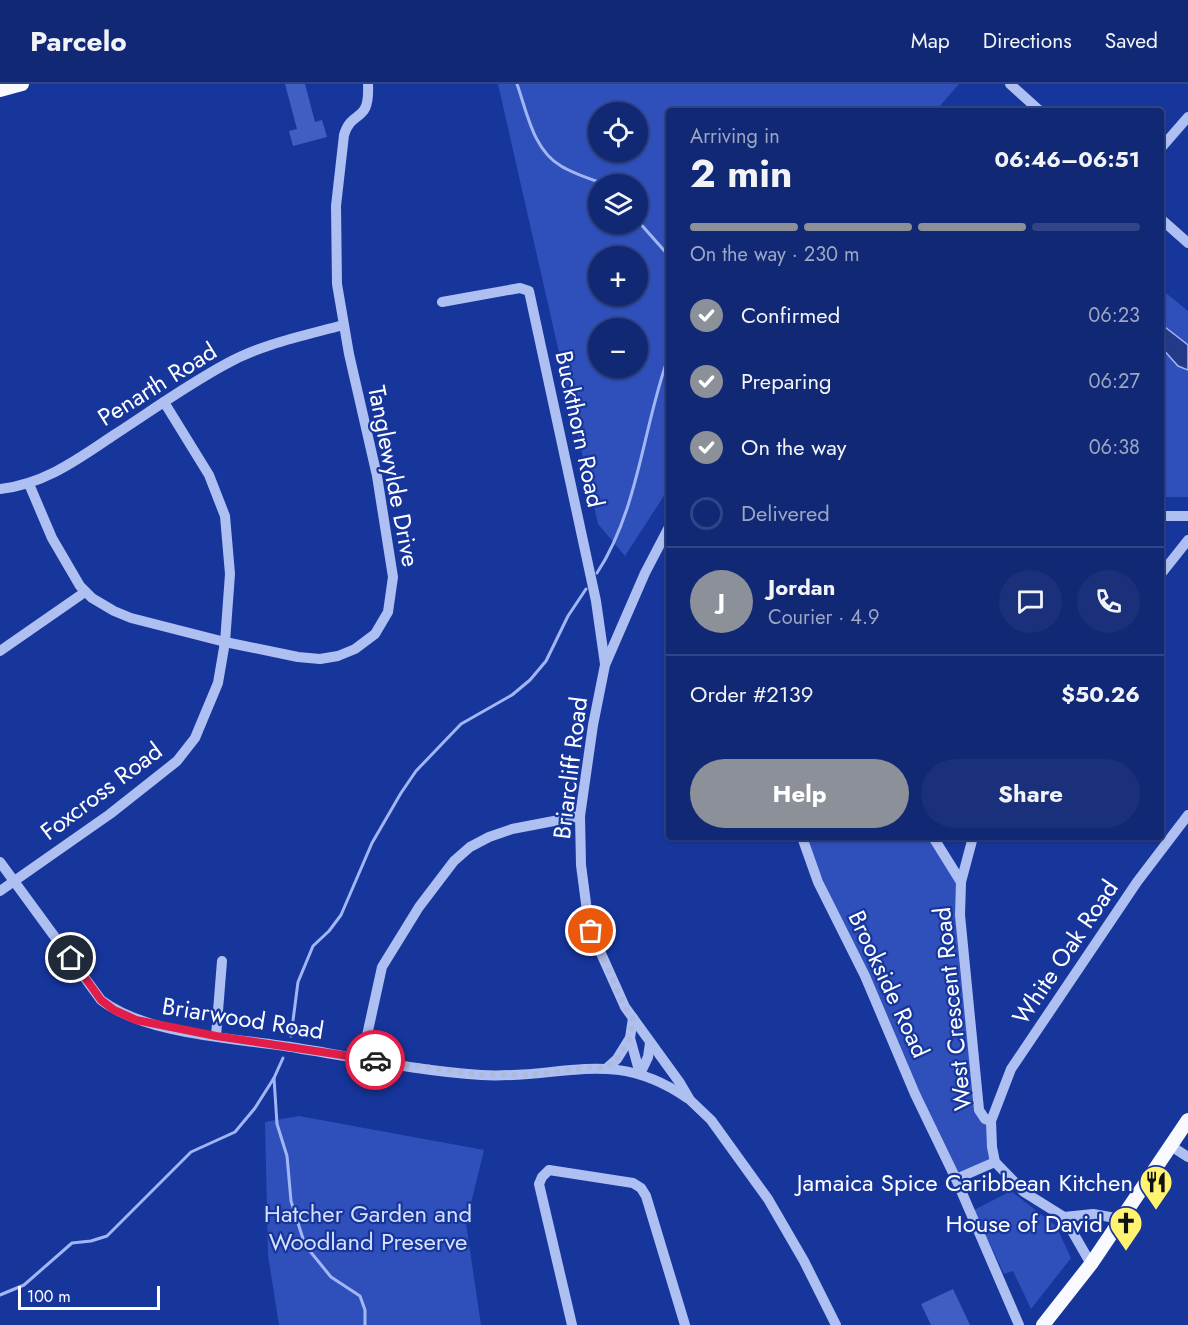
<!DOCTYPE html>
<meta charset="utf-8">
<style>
body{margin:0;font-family:Jost,sans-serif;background:#1a307a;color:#f1f3f6;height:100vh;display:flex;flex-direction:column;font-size:22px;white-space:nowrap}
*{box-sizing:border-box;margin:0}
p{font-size:20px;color:#9ca6c5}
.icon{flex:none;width:33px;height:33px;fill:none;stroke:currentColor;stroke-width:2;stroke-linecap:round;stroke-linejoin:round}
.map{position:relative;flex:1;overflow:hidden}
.drawer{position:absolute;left:666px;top:24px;width:498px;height:732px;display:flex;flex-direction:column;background:#112875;border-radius:6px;box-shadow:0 2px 4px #0004,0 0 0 2px #304487}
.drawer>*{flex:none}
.controls{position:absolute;left:588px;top:18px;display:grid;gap:12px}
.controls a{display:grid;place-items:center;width:60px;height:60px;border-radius:50%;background:#112875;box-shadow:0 2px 4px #0004,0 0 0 2px #304487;font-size:30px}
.scale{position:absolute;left:18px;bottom:15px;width:142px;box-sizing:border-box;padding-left:6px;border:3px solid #fff;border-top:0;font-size:16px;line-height:21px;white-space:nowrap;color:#fff;-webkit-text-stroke:4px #17369c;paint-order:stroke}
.pin{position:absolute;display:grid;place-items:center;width:51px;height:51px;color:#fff;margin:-26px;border:3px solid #fff;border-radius:50%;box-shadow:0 2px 6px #0007}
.courier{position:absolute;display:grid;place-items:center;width:60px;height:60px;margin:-30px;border:4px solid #e11d48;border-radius:50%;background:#fff;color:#222;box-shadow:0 2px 8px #0007}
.head em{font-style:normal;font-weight:700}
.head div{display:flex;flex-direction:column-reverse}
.head{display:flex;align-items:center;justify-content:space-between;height:102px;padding:0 24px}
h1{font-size:39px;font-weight:700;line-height:45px}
.bar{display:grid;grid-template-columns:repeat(4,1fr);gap:9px 6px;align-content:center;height:72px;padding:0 24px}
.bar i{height:8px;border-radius:4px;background:#304487}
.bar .current{background:#8c9099}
.bar p{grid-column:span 4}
.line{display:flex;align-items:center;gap:15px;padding:0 24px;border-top:2px solid #304487}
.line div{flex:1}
.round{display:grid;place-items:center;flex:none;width:63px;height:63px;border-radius:32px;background:#1a307a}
ol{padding:0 24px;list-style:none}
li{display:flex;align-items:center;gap:18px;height:66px}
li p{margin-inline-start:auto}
li .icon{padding:6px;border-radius:50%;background:#8c9099;color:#fff;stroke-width:4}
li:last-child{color:#9ca6c5}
li i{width:33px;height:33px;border:3px solid #304487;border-radius:50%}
.primary-button{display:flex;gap:12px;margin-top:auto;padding:12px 24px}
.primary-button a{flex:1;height:69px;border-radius:36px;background:#8c9099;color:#fff;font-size:24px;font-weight:700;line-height:69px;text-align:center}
.primary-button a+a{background:#1a307a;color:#f1f3f6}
header{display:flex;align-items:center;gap:36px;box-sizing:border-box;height:84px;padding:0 30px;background:#112875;border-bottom:2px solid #304487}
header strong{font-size:28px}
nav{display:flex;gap:33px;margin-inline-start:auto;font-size:21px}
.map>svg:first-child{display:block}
.green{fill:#2f50bb;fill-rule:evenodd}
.water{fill:#243a88;stroke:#a1b6f5;stroke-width:1.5}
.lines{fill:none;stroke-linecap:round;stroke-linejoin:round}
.stream{stroke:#a1b6f5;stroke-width:3}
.building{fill:#405fc2}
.minor{stroke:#aebff2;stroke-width:10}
.major{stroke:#f9faff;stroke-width:14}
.done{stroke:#aeb9dc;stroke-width:6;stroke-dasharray:0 10.8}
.route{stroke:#e11d48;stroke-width:8}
.labels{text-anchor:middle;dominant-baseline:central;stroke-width:4.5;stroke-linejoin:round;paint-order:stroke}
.street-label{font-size:24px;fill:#fff;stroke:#17369c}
.poi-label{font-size:24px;fill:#fff;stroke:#17369c;text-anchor:end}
.park-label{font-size:24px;fill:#d6dffc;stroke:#17369c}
</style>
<header>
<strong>Parcelo</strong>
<nav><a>Map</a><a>Directions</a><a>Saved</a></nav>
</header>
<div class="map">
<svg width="1188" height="1241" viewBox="0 0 1188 1241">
<rect width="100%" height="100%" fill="#17369c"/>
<g class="green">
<path d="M 498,0 L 959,0 L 939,23 L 944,27 L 669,27 L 669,404 L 625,472 L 598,440 ZM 598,28 L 638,28 L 638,68 L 598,68 ZM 598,100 L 638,100 L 638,140 L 598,140 ZM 638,172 L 638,212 L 598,212 L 598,172 ZM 598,244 L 638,244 L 638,284 L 598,284 Z"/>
<polygon points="1161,205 1188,227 1188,413 1161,413"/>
<polygon points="804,753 938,753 961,798 985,1035 995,1078 956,1095"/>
<polygon points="299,1032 484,1066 466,1140 481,1241 279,1241 268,1171 265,1038"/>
<polygon points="1011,1107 1056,1142 1071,1174 1031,1225 1013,1187 1004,1190 974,1126"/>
</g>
<polygon class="water" points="1161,240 1188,261 1188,286 1178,282 1161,263"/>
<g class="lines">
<g class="stream">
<path d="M 517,0 C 527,28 533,66 561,82 C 574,90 590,95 605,100"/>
<polyline points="638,137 669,172"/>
<path d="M 597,489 C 639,425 643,342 669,271"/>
<polyline points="291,952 298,898 313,862 329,847 341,831 372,759 401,709 416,687 461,640 512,611 530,596 546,577 568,532 586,505"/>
<polyline points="274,994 277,1040 287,1072 291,1117 305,1161 331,1193 360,1212 365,1226 365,1241"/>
<polyline points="0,1211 24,1201 72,1159 91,1157 107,1152 191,1068 235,1048 255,1024 274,994 283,974"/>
</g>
</g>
<g class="building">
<polygon points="285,0 305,0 315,38 322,36 327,53 293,62 289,47 297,45"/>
<polygon points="953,1205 970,1241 931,1241 921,1220"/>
</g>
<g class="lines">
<g class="minor">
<polyline points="1010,0 1040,27"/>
<polyline points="1161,64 1188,33"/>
<polyline points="1161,135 1188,159"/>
<polyline points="442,218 520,204 529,207 596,517 605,580"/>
<path d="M 29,400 L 52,454 L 80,502 L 92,514 L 114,527 L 131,534 L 225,558 L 298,573 L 320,575 L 338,572 L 355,565 L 375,550 L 388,528 L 393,493 L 377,392 L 349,270 L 337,200 L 336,122 L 344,51 C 352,24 370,41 368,0"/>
<path d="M 0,405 C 45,400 78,375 114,351 C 151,327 187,301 226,280 C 262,260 303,252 343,241"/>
<polyline points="1161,432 1188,432"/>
<polyline points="669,443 645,489 605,581 593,641 580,732 581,781 587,827 591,847 625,923 680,999 690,1016 711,1036 768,1115 804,1177 836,1241"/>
<polyline points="1161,490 1188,456"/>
<polyline points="0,567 85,508"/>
<polyline points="802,753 818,798 865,892 915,1010 956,1095 1019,1241"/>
<polyline points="933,753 961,798 960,831 979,1026 985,1035 991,1037"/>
<path d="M 0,778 L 101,916 C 148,952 239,954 297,964 C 358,974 420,987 481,991 C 562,996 612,962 687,1014"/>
<polyline points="961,798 973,753"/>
<polyline points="0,807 110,730 177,677 195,654 218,599 225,558 230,490 225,432 209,391 164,318"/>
<polyline points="633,934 630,954 640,990"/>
<polyline points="216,952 222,877"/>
<polyline points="362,974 382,883 419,823 454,777 470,763 489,753 512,745 580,732"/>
<polyline points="607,984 617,975 630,954"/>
<polyline points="640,990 648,973 650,959"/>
<polyline points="1171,1062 1188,1073"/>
<polyline points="956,1095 995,1078"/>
<polyline points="1064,1133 1093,1130 1121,1135"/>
<polyline points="1091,1180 1064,1133 1024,1108 995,1078 992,1063 991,1037 1011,985 1137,798 1188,731"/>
<polyline points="572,1241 539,1100 542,1093 549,1086 633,1099 641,1104 646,1112 685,1241"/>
</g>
<g class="major">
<polyline points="0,6 22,0"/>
<polyline points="1043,1241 1091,1180 1188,1036"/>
</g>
</g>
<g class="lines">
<polyline class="done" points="375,976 481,991 532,991 590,983 607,984 617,975 630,954 633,934 625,923 591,847"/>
<polyline class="route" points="71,874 101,916 114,926 136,936 216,952 375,976"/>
</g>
<defs>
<g id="restaurant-pin" transform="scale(1.725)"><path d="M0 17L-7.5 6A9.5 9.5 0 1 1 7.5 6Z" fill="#fff36f" stroke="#17369c"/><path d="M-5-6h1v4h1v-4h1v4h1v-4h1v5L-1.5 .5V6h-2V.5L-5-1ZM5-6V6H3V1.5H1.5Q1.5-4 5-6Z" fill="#111"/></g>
<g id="church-pin" transform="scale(1.725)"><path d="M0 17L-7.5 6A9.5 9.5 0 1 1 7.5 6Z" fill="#fff36f" stroke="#17369c"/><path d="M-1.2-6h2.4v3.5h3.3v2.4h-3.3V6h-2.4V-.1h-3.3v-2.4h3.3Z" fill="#111"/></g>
</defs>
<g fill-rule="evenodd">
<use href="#restaurant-pin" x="1156" y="1098"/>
<use href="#church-pin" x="1126" y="1139"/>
</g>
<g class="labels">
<g class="street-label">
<text transform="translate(157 300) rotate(-32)">Penarth Road</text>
<text transform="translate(580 345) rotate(78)">Buckthorn Road</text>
<text transform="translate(394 392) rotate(79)">Tanglewylde Drive</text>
<text transform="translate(570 684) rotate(-83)">Briarcliff Road</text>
<text transform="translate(101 707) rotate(-37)">Foxcross Road</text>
<text transform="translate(1065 868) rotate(-56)">White Oak Road</text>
<text transform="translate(889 900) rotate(65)">Brookside Road</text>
<text transform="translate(952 925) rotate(-96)">West Crescent Road</text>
<text transform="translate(243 934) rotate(9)">Briarwood Road</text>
</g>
<g class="poi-label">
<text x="1133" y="1098">Jamaica Spice Caribbean Kitchen</text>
<text x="1103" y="1139">House of David</text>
</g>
<g class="park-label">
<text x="368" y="1129">Hatcher Garden and<tspan x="368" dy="28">Woodland Preserve</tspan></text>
</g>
</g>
</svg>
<div class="controls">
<a><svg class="icon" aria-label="locate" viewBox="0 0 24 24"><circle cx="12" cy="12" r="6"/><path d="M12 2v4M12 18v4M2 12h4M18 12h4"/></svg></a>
<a><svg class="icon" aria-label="layers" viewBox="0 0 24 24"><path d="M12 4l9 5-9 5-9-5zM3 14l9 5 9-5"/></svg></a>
<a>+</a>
<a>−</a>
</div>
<div class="scale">100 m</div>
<div class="pin" style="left:591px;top:847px;background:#ea580c"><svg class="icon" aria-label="bag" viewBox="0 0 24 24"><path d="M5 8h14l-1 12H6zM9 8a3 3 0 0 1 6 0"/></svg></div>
<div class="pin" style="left:71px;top:874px;background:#1f2937"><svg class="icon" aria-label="home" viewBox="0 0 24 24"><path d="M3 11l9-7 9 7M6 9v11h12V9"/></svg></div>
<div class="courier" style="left:375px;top:976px"><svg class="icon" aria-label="car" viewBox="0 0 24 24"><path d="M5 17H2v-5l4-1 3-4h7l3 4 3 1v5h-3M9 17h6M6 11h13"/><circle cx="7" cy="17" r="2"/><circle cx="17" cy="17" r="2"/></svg></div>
<section class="drawer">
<div class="head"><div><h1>2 min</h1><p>Arriving in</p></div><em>06:46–06:51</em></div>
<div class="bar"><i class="current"></i><i class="current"></i><i class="current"></i><i></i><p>On the way · 230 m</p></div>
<ol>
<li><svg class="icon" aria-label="check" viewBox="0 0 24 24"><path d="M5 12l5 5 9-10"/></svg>Confirmed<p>06:23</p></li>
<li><svg class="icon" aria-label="check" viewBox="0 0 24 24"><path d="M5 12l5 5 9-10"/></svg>Preparing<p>06:27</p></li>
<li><svg class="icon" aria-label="check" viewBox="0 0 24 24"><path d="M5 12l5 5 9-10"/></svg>On the way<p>06:38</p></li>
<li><i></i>Delivered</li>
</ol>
<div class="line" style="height:108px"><b class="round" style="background:#8c9099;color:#fff">J</b><div><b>Jordan</b><p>Courier · 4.9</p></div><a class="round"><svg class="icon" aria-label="chat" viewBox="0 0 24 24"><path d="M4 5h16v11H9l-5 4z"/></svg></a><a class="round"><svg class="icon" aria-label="phone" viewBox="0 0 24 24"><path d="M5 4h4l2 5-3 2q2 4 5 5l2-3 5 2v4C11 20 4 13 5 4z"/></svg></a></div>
<div class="line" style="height:78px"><div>Order #2139</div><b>$50.26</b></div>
<div class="primary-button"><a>Help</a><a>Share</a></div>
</section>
</div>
